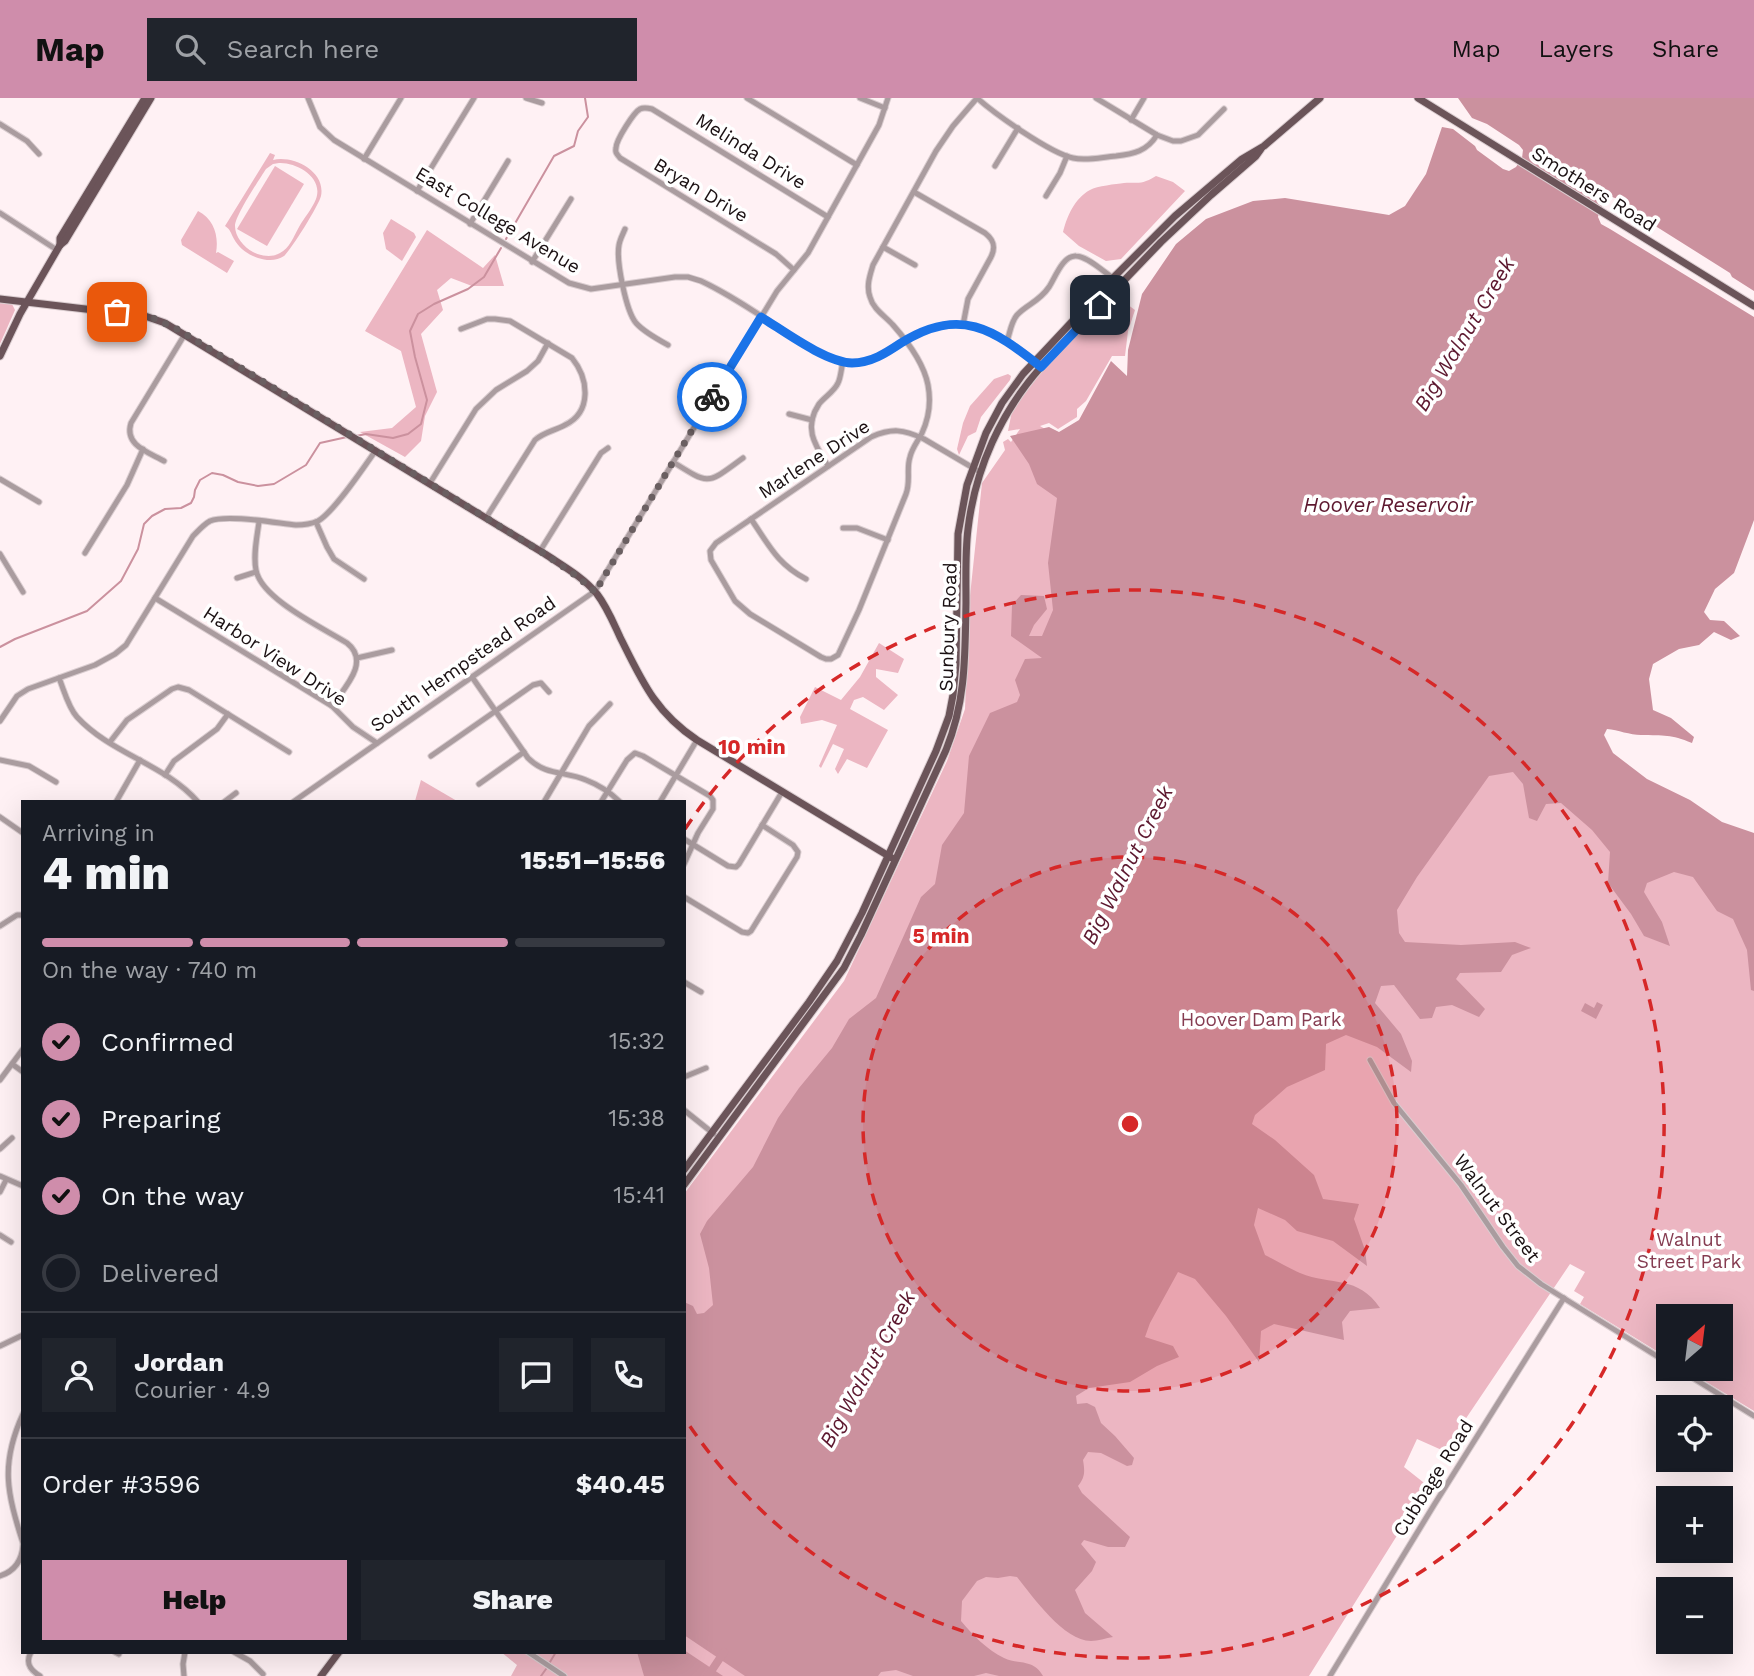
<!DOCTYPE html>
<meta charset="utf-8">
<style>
body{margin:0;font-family:"Work Sans",sans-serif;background:#20242c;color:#f1f3f6;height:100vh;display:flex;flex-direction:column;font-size:26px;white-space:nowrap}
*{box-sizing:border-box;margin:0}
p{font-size:23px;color:#9ea1a6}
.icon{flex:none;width:38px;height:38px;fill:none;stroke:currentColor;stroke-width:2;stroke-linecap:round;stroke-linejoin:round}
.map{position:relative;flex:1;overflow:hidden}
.side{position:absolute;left:21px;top:702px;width:665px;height:854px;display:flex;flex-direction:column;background:#171b24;border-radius:0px;box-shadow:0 7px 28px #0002}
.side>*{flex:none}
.needle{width:46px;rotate:28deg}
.fabs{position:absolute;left:1656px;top:1206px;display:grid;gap:14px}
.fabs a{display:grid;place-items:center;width:77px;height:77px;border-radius:0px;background:#171b24;box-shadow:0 7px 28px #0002;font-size:35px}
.pin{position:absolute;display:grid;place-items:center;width:60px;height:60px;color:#fff;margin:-30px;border-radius:14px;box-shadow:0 4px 10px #0006}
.courier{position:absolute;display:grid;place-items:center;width:70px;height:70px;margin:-35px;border:5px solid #1a73e8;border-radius:50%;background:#fff;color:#222;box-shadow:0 2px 9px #0007}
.overview em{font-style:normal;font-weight:800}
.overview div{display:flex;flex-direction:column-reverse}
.overview{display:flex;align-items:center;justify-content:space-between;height:119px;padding:0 21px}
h1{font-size:46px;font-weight:800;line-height:52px}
.bar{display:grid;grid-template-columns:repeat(4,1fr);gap:10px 7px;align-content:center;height:84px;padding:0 21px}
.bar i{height:9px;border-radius:5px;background:#363941}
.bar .current{background:#cf8dab}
.bar p{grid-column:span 4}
.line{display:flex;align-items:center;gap:18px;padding:0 21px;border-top:2px solid #363941}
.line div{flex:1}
.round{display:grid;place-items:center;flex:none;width:74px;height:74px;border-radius:0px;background:#20242c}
ol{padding:0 21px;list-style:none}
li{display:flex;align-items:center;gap:21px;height:77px}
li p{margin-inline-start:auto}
li .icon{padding:7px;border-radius:50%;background:#cf8dab;color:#111;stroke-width:4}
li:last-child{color:#9ea1a6}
li i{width:38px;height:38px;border:4px solid #363941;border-radius:50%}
.primary-button{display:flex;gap:14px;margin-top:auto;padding:14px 21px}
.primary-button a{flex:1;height:80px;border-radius:0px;background:#cf8dab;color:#111;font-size:28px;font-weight:800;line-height:80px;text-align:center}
.primary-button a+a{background:#20242c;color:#f1f3f6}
header{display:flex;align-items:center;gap:42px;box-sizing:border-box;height:98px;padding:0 35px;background:#cf8dab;color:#111}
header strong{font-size:33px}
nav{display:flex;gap:38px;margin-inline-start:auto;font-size:24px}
.search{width:490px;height:63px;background:#20242c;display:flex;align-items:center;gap:18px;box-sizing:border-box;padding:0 24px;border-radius:0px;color:#9ea1a6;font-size:26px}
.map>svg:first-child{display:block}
.green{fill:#ecb6c2;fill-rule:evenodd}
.water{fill:#cb919e}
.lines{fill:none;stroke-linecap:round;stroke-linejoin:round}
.stream{stroke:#cb919e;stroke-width:2}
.river{stroke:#cb919e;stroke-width:8}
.minor-casing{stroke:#dacdd0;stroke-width:7}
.major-casing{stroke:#dacdd0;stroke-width:9}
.minor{stroke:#aa9c9f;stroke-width:5}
.major{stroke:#6b5459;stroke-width:7}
.done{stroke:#6a5f61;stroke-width:7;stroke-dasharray:0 12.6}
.route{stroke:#1a73e8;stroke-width:9}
.ring{fill:none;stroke:#d62828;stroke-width:3.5;stroke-dasharray:12 9}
.labels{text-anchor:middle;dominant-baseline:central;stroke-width:7;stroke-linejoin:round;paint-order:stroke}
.street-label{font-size:19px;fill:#1a1012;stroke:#fff}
.park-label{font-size:19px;fill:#853c51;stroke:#fff}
.water-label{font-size:21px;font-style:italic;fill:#5d182f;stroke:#fff}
.centre{fill:#d62828;stroke:#fff;stroke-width:3.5}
.ring-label{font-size:21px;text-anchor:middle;font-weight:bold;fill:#d62828;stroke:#fff;stroke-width:7;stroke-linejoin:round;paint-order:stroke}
</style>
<header>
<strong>Map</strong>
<div class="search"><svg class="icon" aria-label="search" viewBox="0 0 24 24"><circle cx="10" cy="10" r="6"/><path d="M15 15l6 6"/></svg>Search here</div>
<nav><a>Map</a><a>Layers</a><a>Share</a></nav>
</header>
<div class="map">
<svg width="1754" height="1578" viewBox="0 0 1754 1578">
<rect width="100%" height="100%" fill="#fff1f4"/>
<g class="green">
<path d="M 270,55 L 275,57 L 273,62 C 293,57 326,73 321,98 C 319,107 291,152 284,158 C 277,163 267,163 258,160 C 248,157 239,150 234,141 C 230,134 231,132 225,128 ZM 279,65 C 296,64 324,79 316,101 C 312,111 304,120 299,129 C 294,138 289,151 280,155 C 272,160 261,158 253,154 C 244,149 235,139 235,128 C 235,118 259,82 266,71 L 273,66 Z"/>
<polygon points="275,68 304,86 267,148 237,131"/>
<path d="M 1156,78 L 1173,84 L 1185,93 L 1121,161 L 1106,163 L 1079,148 L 1063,134 C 1067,118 1075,100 1090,92 C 1097,88 1116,86 1124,85 C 1140,84 1141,87 1156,78 Z"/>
<path d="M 198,113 C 214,121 219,138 216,155 L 218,154 L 234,163 L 227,175 L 182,147 L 181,142 Z"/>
<polygon points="391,121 414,135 416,139 402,163 386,151 383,135"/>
<polygon points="427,132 483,170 495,157 504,188 472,188 451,180 437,192 443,212 421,236 437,294 425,318 421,343 405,359 360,334 392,330 416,309 401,253 365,233"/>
<polygon points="1120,201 1135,212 1128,233 1125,258 1112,258 1086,303 1077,311 1077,319 1058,331 1049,325 1040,328 1580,649 1754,781 1754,1313 1685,1271 1720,1270 1720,1218 1668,1218 1668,1260 1580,1206 1584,1199 1574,1193 1585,1174 1570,1166 1444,1353 1417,1341 1404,1369 1428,1388 1309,1578 511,1578 517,1567 501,1554 684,1554 684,1096 844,883 947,663 965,611 969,507 982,385 1005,352 1003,344 1008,341 1011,344 1020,331 1008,333 1012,313 1038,278 1086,227 1115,202"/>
<polygon points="0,204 12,206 15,212 0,246"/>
<polygon points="1008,276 1011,278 1010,282 981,319 976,334 968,338 959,357 957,351 963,325 970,308 994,281"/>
<polygon points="879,545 904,561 898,575 876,571 876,579 898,597 884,612 863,599 854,602 850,611 888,632 867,670 847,661 838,676 835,671 844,651 833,646 821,670 819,668 837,627 822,622 801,626 800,619 815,589 841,602 860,579"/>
<polygon points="421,682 457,703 415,703"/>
</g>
<g class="water">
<path d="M 1458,0 L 1754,0 L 1754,193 L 1732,179 L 1730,175 L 1649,124 L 1618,101 L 1612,99 C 1604,103 1600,110 1598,119 L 1601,126 L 1610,131 L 1754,219 L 1754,422 L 1734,475 L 1715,491 L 1704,514 L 1710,522 L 1724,523 L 1740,538 L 1731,542 L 1714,534 L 1699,547 L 1679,551 L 1653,566 L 1649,581 L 1653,612 L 1671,620 L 1694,639 L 1692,645 C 1670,636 1665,638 1641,637 C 1630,637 1618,632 1607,631 L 1604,637 L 1613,655 L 1647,681 L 1690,702 L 1722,724 L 1754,735 L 1754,893 L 1751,892 L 1747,852 L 1733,821 L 1717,813 L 1693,779 L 1674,774 L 1647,785 L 1644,794 L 1662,824 L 1670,848 L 1644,838 L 1631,816 L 1608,785 L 1610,754 L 1592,732 L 1561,705 L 1546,706 L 1537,723 L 1529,720 L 1523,686 L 1513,674 L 1489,678 L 1417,779 L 1397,812 L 1399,835 L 1405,844 L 1461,847 L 1515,844 L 1531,850 L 1512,857 L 1501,874 L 1460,875 L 1456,881 L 1485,911 L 1479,919 L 1452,907 L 1436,909 L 1432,920 L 1420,921 L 1394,887 L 1381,888 L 1375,905 L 1401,936 L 1412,963 L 1411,974 L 1377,949 L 1346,937 L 1326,946 L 1325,972 L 1287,989 L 1255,1017 L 1252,1026 L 1275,1042 L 1314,1077 L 1323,1101 L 1359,1106 L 1354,1121 L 1365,1152 L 1367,1168 L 1333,1143 L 1297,1133 L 1285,1122 L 1258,1110 L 1254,1127 L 1265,1157 C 1277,1163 1288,1170 1300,1175 C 1332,1188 1358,1177 1380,1210 L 1350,1213 L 1342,1224 L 1344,1242 L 1274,1226 L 1261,1233 L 1259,1264 L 1226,1218 L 1195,1181 L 1178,1174 L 1150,1225 L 1145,1239 L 1173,1248 L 1179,1259 L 1157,1268 L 1130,1284 L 1089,1290 L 1076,1298 L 1077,1306 L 1087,1305 L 1095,1309 L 1101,1325 L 1115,1338 L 1134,1360 L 1132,1367 L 1127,1368 L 1101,1355 L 1088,1354 L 1083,1362 C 1085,1374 1085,1379 1078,1388 L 1082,1395 L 1130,1439 L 1125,1449 L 1108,1449 L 1084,1442 L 1081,1446 L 1096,1464 L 1092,1473 L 1075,1492 L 1085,1515 L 1113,1539 C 1106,1540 1098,1543 1091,1543 C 1064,1543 1033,1499 1017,1479 L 1010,1478 L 998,1480 L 986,1479 L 977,1483 L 962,1503 L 961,1523 C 973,1537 986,1551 1004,1560 C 1018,1567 1033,1560 1043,1578 L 999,1578 L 986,1575 L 974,1578 L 913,1578 L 896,1572 L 881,1574 L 878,1578 L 745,1578 L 684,1537 L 684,1204 L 693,1208 L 697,1216 L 704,1215 L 713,1207 L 709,1170 L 700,1136 L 707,1123 L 753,1069 L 778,1020 L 799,990 L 832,950 L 849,921 L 876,900 L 921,799 L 935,786 L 942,747 L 964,715 L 969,658 L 990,615 L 1017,604 L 1020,597 L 1015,582 L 1025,561 L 1042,560 L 1011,538 L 1012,507 L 1021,497 L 1044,498 L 1047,511 L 1034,527 L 1029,538 L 1042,538 L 1053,512 L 1048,465 L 1057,400 L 1037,386 L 1029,366 L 1010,338 L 1049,329 L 1059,334 L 1079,322 L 1111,263 L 1127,278 L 1128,252 L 1142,196 L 1176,146 L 1206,121 L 1253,103 L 1285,100 L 1389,117 L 1405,108 L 1426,76 L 1442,29 L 1453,31 L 1475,48 L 1477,52 L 1503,71 L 1509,73 L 1516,69 L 1522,60 L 1523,52 L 1519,47 L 1487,26 L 1472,20 Z"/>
<polygon points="1597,904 1603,907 1596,921 1581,913 1585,905 1594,910"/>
<polygon points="684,1552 723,1578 644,1578 637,1554 684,1554"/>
</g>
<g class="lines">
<g class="stream">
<polyline points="506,141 554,58 574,48 578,33 588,19 585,0"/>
<polyline points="356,338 366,336 393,340 408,336 421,326 427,302 415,259 410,233 418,216 434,206 468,191 484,179 501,150"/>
<polyline points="0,549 15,541 87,513 121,483 138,451 144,426 152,418 165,411 181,410 191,405 194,399 195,392 200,382 212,375 223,377 238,384 258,388 274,386 306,367 320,345 347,339"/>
<polyline points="550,1564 556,1554"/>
<polyline points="541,1578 546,1571"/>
</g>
<polyline class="river" points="708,1578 724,1554"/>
<g class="minor-casing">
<g id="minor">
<path d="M 308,0 L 320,29 L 334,42 L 569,185 L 591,191 L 675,179 L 688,179 L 701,183 C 733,198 764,220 793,239 C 810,249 827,261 846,264 C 865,267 881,258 896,248 C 959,208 988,228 1041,269"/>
<polyline points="526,0 542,5"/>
<polyline points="747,0 857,67"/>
<polyline points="860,0 885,10"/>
<path d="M 977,0 L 953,28 L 936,53 L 873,167 C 870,177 866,188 870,199 C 873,211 885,218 893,227 C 908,244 924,266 928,287 C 931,303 929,320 922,335 C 918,343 912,350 910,359 C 906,371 911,383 906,396 L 859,512 L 838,557 L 831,561 L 826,561 L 821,559 L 750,516 L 735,503 L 711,462 L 710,453 L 716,445 L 871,339 C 892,330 903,331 924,341 L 980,374"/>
<path d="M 977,0 C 995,16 1050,55 1073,60 C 1087,63 1102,59 1116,58 C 1134,56 1147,53 1157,37"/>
<polyline points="1096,0 1157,37 1173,43 1181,43 1198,37 1224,11"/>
<polyline points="1131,22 1144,0"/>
<polyline points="0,26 27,43 39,56"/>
<polyline points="364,61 401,0"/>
<polyline points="995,68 1018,30"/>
<polyline points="417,93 474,0"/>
<path d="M 914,94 L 985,135 C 994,142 996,149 991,159 L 968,201 L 963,227"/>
<polyline points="1046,98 1060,75 1067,58"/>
<polyline points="0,115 57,152"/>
<polyline points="470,126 508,63"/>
<path d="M 625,131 C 623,136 620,141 619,147 C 616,163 626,213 636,225 C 644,234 657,241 668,247"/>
<polyline points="883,149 915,167"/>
<polyline points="532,164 571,101"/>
<path d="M 794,172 L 776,156 L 620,60 C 617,56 615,55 616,50 C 616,42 634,14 640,11 C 644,9 648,10 652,11 L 828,119"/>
<path d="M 461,231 L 487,221 L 495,221 L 510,223 L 572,260 C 589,281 592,314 565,327 C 554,333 544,334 535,342 L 486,420"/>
<path d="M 1007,243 C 1010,235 1011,224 1017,217 C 1027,206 1039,204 1049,189 C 1055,180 1063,157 1076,158 C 1087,158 1104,174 1113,180"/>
<polyline points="789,316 812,322"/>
<path d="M 164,363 C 148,354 124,347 131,325 L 185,236"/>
<path d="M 673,364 C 711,388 707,386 743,360"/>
<path d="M 828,368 C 815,347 803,330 819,306 C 824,299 834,294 838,285 C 841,279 841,271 843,264"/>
<polyline points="0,381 39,404"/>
<polyline points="430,385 476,311 496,292 527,273 538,263 548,245"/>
<path d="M 751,421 C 769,447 777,466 806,481"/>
<path d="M 259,424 C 257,439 253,457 256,472 C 261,501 323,530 347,545 C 371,564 344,590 332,608"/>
<polyline points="316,424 327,449 334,461 364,481"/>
<polyline points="843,430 857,430 888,442"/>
<polyline points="540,453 601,355 608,350"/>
<polyline points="85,455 127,387 143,351"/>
<polyline points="0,456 23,494"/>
<polyline points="237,480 256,474"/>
<polyline points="155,500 332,608 353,629 377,645"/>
<polyline points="357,560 392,552"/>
<path d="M 472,579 L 528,660 C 546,678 565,673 586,682 C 599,687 610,694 620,704"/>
<path d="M 59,580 C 64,592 68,609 77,619 C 111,656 165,666 198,704"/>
<path d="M 0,623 L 17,598 L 28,591 L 95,567 L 115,556 L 126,547 L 193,438 C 198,433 203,427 210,423 C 227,416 276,425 296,427 C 303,427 311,426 318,423 C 334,414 364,369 376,352"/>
<polyline points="110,644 127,622 172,591 178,589 189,592 289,654"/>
<polyline points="431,658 533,587 541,585 549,594"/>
<polyline points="0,662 29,668 56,684"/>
<polyline points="165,677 174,663 217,631 228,616"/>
<polyline points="479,686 524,654"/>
<polyline points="116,704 140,662"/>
<polyline points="224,704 236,695"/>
<polyline points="293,704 595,493 777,193 808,155 879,27 888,0"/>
<polyline points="544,704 589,628 610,606"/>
<polyline points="601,704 627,662 635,655 643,658 710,698 713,702 713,711 698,735 684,766"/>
<polyline points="660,704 697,642"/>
<polyline points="0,719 23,735"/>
<polyline points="684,741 728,768 736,769 739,766 782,694"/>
<polyline points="684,799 742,834 748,835 751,833 797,759 798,754 793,747 762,727"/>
<polyline points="0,828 17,817 23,817"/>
<polyline points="684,884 701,894"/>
<polyline points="1370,962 1394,1005 1461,1087 1503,1149 1518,1168 1541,1186 1668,1265"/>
<polyline points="12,966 23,974"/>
<polyline points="684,979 706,970"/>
<polyline points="0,982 23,951"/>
<polyline points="684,1012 714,1036"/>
<polyline points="0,1051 12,1040"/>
<polyline points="0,1078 23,1088"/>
<polyline points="0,1094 6,1082"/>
<polyline points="0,1137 11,1144"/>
<polyline points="0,1248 23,1237"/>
<polyline points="1677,1270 1754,1318"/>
<path d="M 23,1316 C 0,1366 7,1395 23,1445"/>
<path d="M 0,1478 C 15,1473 22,1463 23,1447"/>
<path d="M 31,1554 C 25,1565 30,1572 40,1578"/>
<polyline points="115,1554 119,1556"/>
<polyline points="234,1554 250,1563 263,1576"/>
<polyline points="528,1554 564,1578"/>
<polyline points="184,1578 183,1566 185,1554"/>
<polyline points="1330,1578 1434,1407 1564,1200"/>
</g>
</g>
<g class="major-casing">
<g id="major">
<polyline points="1418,0 1754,208"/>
<polyline points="60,147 60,140 145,0"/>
<path d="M 0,201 L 145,218 L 165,225 L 545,456 C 563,468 583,479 597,496 C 607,509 613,524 620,539 C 642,583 655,614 697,642 L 892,760"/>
<polyline points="0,258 20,216 60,147 65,143 151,0"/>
<polyline points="684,1072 809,904 837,863 862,815 936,653 949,618 953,597 956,566 958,436 967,387 986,335 1002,305 1023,276 1113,180 1175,118 1242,61 1264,48 1320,0"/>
<path d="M 684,1087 L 844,870 L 861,837 L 946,652 C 966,603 965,557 966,505 C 966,481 965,455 968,431 C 975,371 1001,314 1041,269 L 1161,144 L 1211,97 L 1256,58 L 1261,51"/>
<polyline points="321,1578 339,1554"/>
</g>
</g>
<use href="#minor" class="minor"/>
<use href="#major" class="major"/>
</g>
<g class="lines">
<polyline class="done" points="117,214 151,219 179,232 545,456 578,479 595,494 712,299"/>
<path class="route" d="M 712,299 L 761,219 C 784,233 825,264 852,265 C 871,265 886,255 901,245 C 960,208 993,231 1041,269 L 1100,207"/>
</g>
<circle cx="1130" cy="1026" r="267" fill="#d62828" fill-opacity=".12"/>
<g class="ring">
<circle cx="1130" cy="1026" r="267"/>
<path d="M685 731A534 534 0 1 1 685 1321"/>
</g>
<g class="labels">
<g class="street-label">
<text transform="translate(751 53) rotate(32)">Melinda Drive</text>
<text transform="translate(1594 91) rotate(32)">Smothers Road</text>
<text transform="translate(701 92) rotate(31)">Bryan Drive</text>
<text transform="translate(498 122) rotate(31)">East College Avenue</text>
<text transform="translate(814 361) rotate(-33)">Marlene Drive</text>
<text transform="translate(948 529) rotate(-88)">Sunbury Road</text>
<text transform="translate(275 558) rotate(33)">Harbor View Drive</text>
<text transform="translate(463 566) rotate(-35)">South Hempstead Road</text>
<text transform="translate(1497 1110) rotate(53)">Walnut Street</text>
<text transform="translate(1433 1380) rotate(-58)">Cubbage Road</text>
</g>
<g class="park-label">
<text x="1261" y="921">Hoover Dam Park</text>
<text x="1689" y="1141">Walnut<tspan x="1689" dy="22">Street Park</tspan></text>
</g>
<g class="water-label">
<text transform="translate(1464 236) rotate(-59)">Big Walnut Creek</text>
<text x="1388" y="406">Hoover Reservoir</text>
<text transform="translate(1127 767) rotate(-63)">Big Walnut Creek</text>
<text transform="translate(867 1271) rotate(-61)">Big Walnut Creek</text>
</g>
</g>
<circle cx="1130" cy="1026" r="10" class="centre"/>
<g class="ring-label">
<text x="752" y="656">10 min</text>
<text x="941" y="845">5 min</text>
</g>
</svg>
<div class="fabs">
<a><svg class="needle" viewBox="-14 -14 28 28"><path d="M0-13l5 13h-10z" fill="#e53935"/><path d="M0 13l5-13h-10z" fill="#9ea1a6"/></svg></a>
<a><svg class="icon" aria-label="locate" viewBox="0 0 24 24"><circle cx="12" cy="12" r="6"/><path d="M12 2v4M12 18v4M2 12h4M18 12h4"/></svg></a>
<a>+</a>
<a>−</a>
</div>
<div class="pin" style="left:117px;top:214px;background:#ea580c"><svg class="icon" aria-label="bag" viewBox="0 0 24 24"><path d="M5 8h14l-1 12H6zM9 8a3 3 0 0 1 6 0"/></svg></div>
<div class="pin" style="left:1100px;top:207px;background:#1f2937"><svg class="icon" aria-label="home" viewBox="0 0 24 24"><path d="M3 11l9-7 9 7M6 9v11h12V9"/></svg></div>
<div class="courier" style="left:712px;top:299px"><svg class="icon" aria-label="bike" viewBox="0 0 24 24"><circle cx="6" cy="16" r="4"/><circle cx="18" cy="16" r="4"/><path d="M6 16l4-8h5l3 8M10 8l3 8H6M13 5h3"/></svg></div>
<section class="side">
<div class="overview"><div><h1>4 min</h1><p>Arriving in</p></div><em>15:51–15:56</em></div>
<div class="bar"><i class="current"></i><i class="current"></i><i class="current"></i><i></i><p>On the way · 740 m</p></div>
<ol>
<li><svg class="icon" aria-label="check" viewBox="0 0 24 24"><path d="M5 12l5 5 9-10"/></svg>Confirmed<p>15:32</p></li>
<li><svg class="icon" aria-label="check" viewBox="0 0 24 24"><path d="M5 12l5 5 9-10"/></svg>Preparing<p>15:38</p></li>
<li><svg class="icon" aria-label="check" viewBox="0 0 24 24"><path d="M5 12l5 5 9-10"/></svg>On the way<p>15:41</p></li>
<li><i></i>Delivered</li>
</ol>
<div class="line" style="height:126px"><a class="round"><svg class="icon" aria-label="person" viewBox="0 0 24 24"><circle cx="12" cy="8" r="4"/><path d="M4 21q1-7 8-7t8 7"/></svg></a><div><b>Jordan</b><p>Courier · 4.9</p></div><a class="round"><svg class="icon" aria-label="chat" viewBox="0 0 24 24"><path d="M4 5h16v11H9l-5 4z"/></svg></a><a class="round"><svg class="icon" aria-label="phone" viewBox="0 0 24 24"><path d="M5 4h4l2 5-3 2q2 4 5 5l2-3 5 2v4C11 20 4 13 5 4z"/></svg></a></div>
<div class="line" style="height:91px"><div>Order #3596</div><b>$40.45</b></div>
<div class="primary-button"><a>Help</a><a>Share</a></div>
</section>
</div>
